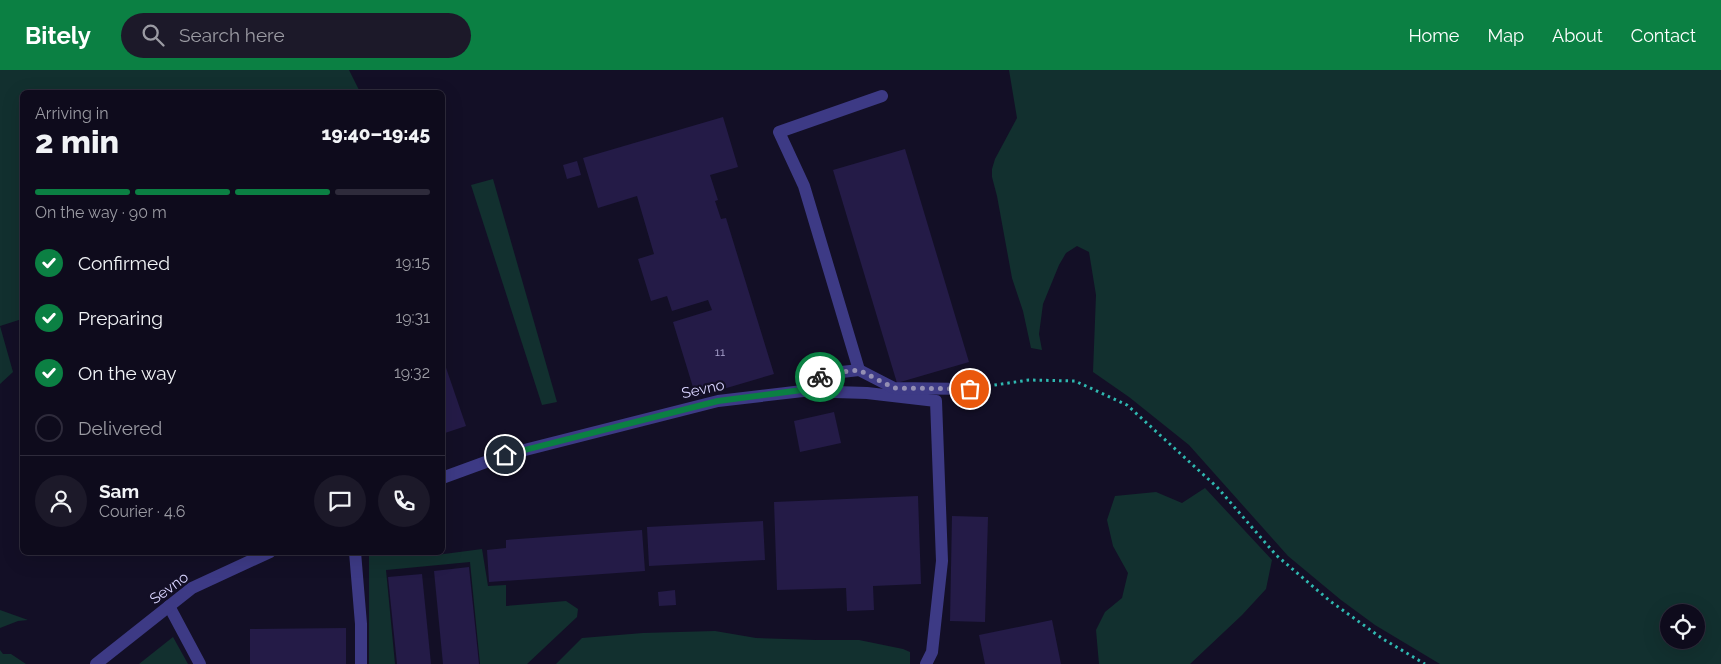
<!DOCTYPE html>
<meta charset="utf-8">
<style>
body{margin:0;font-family:Raleway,sans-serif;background:#1c1929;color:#f1f3f6;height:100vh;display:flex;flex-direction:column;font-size:19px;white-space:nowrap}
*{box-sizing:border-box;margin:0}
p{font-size:16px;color:#9b9ba3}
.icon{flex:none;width:28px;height:28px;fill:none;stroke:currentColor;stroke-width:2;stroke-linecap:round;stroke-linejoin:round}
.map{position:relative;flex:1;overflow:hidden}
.drawer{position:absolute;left:20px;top:20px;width:425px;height:465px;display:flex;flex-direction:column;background:#0e0b1c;border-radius:8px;box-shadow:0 5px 20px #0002,0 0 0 1px #2e2b3b}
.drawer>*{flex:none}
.tools{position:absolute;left:1660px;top:534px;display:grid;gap:10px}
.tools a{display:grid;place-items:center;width:45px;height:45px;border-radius:50%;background:#0e0b1c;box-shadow:0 5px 20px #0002,0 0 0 1px #2e2b3b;font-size:25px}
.pin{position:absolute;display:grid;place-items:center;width:42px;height:42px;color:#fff;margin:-21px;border:2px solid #fff;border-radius:50%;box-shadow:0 1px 5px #0007}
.courier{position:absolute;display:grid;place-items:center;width:50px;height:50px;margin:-25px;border:4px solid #0b8043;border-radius:50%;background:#fff;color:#222;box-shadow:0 1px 6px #0007}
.head em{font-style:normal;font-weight:800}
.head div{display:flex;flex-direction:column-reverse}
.head{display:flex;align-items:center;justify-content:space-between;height:85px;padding:0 15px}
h1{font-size:32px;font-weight:800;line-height:38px}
.bar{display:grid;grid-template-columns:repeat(4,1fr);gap:8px 5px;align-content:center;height:60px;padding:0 15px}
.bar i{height:6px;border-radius:4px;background:#2e2b3b}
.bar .active{background:#0b8043}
.bar p{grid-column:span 4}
.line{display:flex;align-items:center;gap:12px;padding:0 15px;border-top:1px solid #2e2b3b}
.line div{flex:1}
.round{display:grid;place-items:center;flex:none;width:52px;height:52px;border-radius:26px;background:#1c1929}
ol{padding:0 15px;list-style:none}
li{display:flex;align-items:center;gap:15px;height:55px}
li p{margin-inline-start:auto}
li .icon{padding:5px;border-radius:50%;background:#0b8043;color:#fff;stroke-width:4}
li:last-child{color:#9b9ba3}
li i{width:28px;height:28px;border:2px solid #2e2b3b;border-radius:50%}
header{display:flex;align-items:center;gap:30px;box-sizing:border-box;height:70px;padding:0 25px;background:#0b8043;color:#fff}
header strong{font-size:24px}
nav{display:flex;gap:28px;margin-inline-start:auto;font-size:18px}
.search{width:350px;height:45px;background:#1c1929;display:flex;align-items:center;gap:12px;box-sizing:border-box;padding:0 18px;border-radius:28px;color:#9b9ba3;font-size:19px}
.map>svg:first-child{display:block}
.green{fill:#12302f;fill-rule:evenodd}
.building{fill:#241b47}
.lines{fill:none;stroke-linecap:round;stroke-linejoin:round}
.path{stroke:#2fb8b0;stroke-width:3;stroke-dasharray:2.5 4;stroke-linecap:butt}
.service{stroke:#3d3a85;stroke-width:12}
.done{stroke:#948fb3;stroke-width:5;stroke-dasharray:0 9}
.route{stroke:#0b8043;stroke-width:6}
.labels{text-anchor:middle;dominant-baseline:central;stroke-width:4.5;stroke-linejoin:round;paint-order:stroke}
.number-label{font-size:12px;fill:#aca6d1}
.street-label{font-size:15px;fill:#d9d4ff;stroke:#130f26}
</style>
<header>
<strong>Bitely</strong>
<div class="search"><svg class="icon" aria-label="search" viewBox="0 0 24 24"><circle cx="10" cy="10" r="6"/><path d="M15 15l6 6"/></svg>Search here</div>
<nav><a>Home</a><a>Map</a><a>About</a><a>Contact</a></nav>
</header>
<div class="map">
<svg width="1721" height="594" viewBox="0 0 1721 594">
<rect width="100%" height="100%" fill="#130f26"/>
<g class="green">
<polygon points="0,0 349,0 360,22 22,22 22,249 0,256 13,302 0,314"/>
<path d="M 1009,0 L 1721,0 L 1721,594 L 1440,594 L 1375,555 L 1341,530 L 1288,486 L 1189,375 L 1129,327 L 1093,302 L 1096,225 L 1089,182 L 1077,176 L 1066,183 L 1059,195 L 1043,234 L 1039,264 L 1042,280 L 1031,278 L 1023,241 L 1012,208 L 997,126 L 992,107 L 992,99 L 995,89 L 1017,48 ZM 1669,542 L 1696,542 L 1696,570 L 1669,570 Z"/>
<polygon points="493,109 557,332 542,335 471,115"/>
<polygon points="1205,418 1272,490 1266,519 1242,545 1190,594 1099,594 1096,560 1105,542 1122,528 1128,503 1113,476 1107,450 1115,426 1156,422 1182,433"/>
<polygon points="482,479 488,516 506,515 506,536 566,531 578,539 577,547 527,594 480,594 470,492 386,500 395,594 369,594 369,483 393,483 394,484 427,483 429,486"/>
<polygon points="0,540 28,550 18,551 0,558"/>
<polygon points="715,561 756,568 816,570 859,570 903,579 910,582 910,594 556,594 582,568 643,563"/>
<polygon points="173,567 188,594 139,594"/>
<polygon points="0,580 3,584 11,584 26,594 0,594"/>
</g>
<g class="building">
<polygon points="723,47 738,97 710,105 718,130 715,131 721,149 726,148 774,304 696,327 673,252 712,240 708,230 672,241 667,226 651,231 638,189 654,184 637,126 598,138 583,88"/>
<polygon points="905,79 969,292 897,313 833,100"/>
<polygon points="577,91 581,105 567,109 563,95"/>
<polygon points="442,286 466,356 442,364"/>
<polygon points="834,342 841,373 800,382 794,351"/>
<polygon points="918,426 921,514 873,516 874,540 847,541 846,518 777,520 774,432"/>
<polygon points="952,446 988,447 985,552 950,551"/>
<polygon points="763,451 765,490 649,496 647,457"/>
<polygon points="642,460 645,501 489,512 487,480 506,478 506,470"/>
<polygon points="469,497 479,594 443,594 434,501"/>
<polygon points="422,504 431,594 397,594 388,507"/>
<polygon points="675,520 676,535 659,536 658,522"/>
<polygon points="1052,550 1061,594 985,594 979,565"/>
<polygon points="346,558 346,594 250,594 250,559"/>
</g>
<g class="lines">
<polyline class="path" points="988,316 1029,310 1075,311 1127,335 1217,417 1276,485 1330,531 1383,569 1425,594"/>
<g class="service">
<polyline points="859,300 804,116 779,62 882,26"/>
<polyline points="803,321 867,323 936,331 942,491 932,582 926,594"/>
<polyline points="442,408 505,385 718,331 803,321 824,304 859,300 894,318 970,319"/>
<polyline points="355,482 361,554 361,594"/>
<polyline points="169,536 200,594"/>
<polyline points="96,594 192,518 270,482"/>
</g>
</g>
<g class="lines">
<polyline class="done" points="820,307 824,304 859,300 894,318 970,319"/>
<polyline class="route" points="505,385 718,331 802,320 820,307"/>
</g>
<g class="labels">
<g class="number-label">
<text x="720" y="282">11</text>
</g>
<g class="street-label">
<text transform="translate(703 319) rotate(-12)">Sevno</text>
<text transform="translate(169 518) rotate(-36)">Sevno</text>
</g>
</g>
</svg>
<div class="tools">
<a><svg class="icon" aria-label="locate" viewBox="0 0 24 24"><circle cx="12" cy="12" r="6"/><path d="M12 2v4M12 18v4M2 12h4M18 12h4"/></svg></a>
</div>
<div class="pin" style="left:970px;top:319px;background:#ea580c"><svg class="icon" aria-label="bag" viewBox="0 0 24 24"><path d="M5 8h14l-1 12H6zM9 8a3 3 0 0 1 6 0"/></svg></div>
<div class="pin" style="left:505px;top:385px;background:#1f2937"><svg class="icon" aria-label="home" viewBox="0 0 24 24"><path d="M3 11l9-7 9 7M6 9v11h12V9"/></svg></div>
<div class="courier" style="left:820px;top:307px"><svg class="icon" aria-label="bike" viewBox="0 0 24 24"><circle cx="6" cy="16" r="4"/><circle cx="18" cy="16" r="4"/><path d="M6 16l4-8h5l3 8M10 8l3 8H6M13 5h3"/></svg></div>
<section class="drawer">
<div class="head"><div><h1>2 min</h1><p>Arriving in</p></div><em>19:40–19:45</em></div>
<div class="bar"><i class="active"></i><i class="active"></i><i class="active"></i><i></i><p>On the way · 90 m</p></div>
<ol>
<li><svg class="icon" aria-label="check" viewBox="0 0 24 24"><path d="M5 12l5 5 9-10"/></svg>Confirmed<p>19:15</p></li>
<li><svg class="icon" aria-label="check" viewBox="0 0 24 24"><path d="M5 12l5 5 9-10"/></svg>Preparing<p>19:31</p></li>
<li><svg class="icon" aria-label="check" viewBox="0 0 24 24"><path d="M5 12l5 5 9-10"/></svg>On the way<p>19:32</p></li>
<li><i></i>Delivered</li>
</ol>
<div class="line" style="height:90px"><a class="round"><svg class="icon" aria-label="person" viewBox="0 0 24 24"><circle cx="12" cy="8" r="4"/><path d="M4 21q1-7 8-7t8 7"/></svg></a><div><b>Sam</b><p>Courier · 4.6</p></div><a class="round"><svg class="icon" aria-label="chat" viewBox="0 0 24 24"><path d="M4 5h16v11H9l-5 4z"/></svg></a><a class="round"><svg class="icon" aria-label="phone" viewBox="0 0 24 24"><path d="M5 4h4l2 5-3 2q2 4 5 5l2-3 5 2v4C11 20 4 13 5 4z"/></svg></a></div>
</section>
</div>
